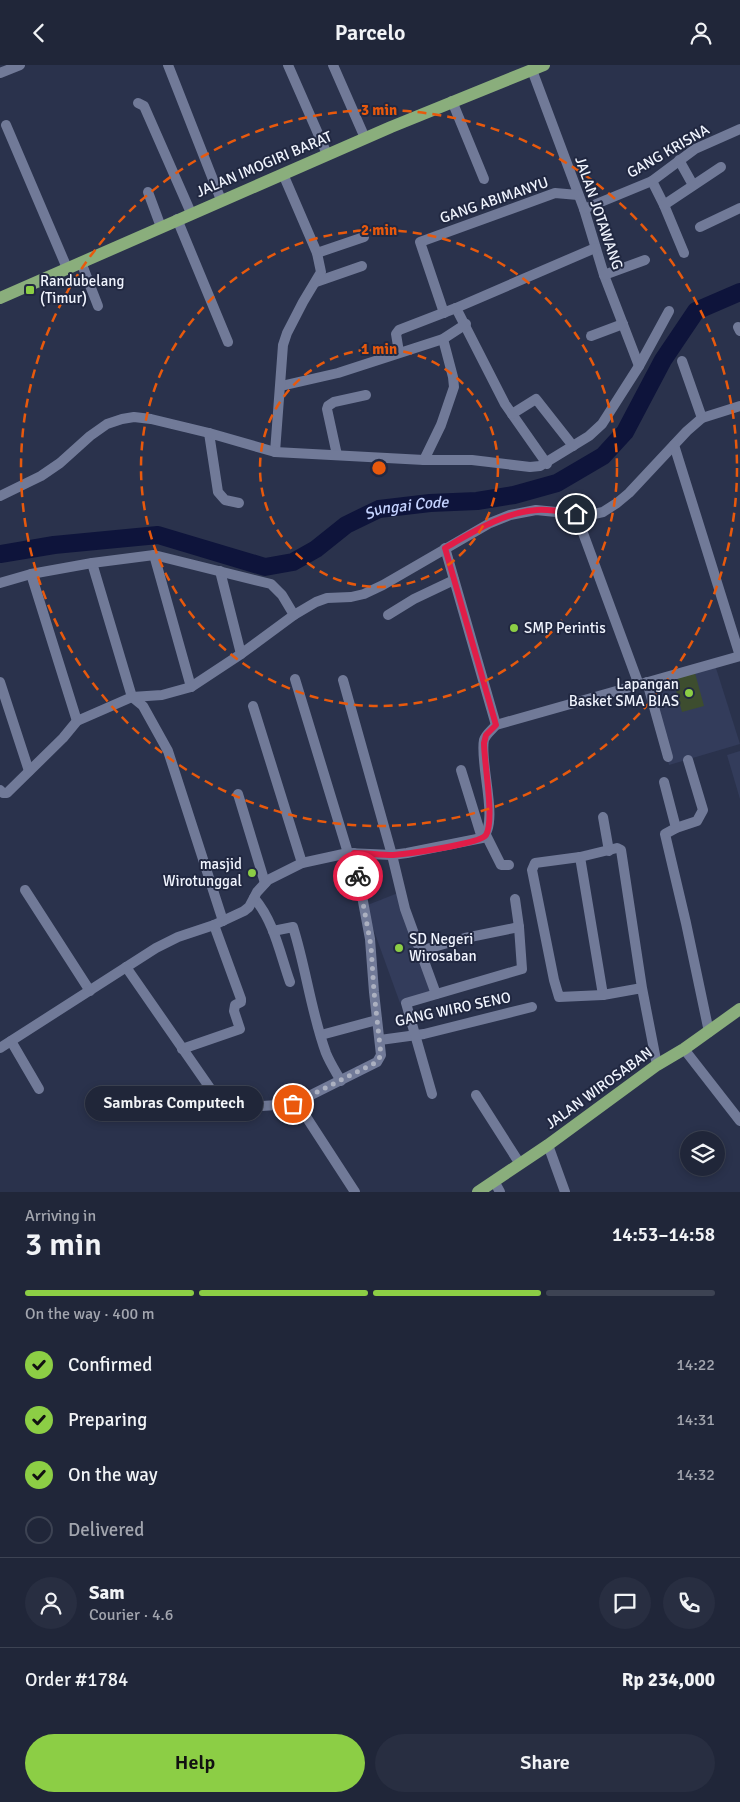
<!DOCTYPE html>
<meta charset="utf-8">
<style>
body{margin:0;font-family:Signika,sans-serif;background:#282e41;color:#f1f3f6;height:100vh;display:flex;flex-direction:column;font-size:19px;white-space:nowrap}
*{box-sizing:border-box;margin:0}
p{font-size:16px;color:#a2a5ae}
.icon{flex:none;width:28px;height:28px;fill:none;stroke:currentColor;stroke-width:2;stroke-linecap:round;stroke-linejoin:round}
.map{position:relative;height:1127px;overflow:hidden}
.details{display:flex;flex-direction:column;background:#202639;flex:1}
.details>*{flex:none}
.buttons{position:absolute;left:680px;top:1066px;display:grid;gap:10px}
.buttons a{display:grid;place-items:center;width:45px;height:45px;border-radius:50%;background:#202639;box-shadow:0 2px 8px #0003,0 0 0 1px #3d4353;font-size:25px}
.pin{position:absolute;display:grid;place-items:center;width:42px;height:42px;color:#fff;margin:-21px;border:2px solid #fff;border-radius:50%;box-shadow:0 1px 5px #0007}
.courier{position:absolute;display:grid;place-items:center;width:50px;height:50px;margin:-25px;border:4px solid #e11d48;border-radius:50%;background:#fff;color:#222;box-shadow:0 1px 6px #0007}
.bubble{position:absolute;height:35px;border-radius:18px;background:#202639;box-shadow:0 2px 8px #0003,0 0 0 1px #3d4353;font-size:16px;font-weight:600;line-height:35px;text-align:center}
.overview em{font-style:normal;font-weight:600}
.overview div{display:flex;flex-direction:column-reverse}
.overview{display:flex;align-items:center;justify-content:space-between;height:85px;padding:0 25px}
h1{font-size:32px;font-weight:600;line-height:38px}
.bar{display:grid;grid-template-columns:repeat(4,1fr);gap:8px 5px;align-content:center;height:60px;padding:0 25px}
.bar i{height:6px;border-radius:4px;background:#3d4353}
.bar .current{background:#8cce45}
.bar p{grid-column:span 4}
.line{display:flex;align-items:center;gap:12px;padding:0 25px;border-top:1px solid #3d4353}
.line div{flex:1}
.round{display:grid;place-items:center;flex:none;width:52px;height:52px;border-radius:26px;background:#282e41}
ol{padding:0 25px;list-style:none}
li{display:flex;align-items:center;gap:15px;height:55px}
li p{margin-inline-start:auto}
li .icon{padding:5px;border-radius:50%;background:#8cce45;color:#111;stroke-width:4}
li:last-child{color:#a2a5ae}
li i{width:28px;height:28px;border:2px solid #3d4353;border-radius:50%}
.action{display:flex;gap:10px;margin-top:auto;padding:10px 25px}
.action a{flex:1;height:58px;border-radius:30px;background:#8cce45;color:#111;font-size:20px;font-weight:600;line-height:58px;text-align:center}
.action a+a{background:#282e41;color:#f1f3f6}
header{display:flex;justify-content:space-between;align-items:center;height:65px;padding:0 25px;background:#202639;font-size:22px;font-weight:600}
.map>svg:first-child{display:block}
.built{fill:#333c5b}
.green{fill:#3d4d2f}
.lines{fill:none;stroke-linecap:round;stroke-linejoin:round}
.river{stroke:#0e143b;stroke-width:18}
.minor{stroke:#717a98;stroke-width:10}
.major{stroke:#8aae7c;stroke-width:12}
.done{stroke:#abb0c0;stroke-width:5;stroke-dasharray:0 9}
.route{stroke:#e11d48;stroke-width:6}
.ring{fill:none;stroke:#e8590c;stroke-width:2.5;stroke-dasharray:9 6}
.poi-dot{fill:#8cce45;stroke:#212841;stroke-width:2}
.labels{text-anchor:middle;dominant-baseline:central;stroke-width:4;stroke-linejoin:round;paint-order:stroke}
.street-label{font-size:15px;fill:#f0f4fe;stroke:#212841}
.poi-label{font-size:15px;fill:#f0f4fe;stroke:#212841;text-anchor:start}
.water-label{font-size:16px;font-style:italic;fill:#c5d3ff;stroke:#212841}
.centre{fill:#e8590c;stroke:#212841;stroke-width:2.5}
.ring-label{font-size:15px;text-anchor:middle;font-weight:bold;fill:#e8590c;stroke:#212841;stroke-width:4;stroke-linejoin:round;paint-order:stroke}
</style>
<header><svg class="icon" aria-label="back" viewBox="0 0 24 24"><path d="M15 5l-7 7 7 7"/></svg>Parcelo<svg class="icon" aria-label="person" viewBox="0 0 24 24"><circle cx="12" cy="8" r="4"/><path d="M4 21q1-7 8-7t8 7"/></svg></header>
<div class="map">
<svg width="740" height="1127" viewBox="0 0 740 1127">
<rect width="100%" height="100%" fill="#2a324c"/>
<g class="built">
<polygon points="715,600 740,679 669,700 650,620"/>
<polygon points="740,686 740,734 727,690"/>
<polygon points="398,828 434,926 400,938 365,841"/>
</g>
<polygon class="green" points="695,608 704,641 682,647 673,614"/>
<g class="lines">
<path class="river" id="s1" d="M 0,489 L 54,480 L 158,470 L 265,502 L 293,497 L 316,484 L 346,460 L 379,444 L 430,438 L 477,436 L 514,430 L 557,418 L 603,391 L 625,367 L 663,295 L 696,246 L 740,227"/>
<g class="minor">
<polyline points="168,0 221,135"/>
<polyline points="288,0 327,89"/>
<polyline points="333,0 365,73"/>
<polyline points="532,5 584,144 604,210 639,301"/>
<polyline points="0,8 20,0"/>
<polyline points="452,36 484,114"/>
<polyline points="138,38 144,41 191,148"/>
<polyline points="6,60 67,203"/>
<polyline points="679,95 693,120"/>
<polyline points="652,116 664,140 684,188"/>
<polyline points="148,127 161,162"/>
<polyline points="664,140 721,102"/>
<polyline points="584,144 652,116 695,84 740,64"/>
<polyline points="177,154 228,277"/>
<polyline points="700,162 740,143"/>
<polyline points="317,188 364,172"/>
<polyline points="81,197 98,241"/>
<polyline points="604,210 645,195"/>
<polyline points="316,217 362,201"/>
<polyline points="456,243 505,339 547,399"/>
<polyline points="444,248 420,177 555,128 578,130"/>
<polyline points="738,262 740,266"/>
<polyline points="591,271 623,259"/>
<polyline points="399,287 396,269 399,265 456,243 595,183"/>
<polyline points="682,296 702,353"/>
<polyline points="281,321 338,308 443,274 466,259"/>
<polyline points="512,349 536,334 573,381"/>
<polyline points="209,368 218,427 225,435 239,438"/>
<polyline points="275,387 283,280 287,268 303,237 321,207 317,188 283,109"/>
<polyline points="337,390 327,344 328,341 334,337 366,330"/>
<polyline points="424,395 441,360 454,322 453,312 443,274"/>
<polyline points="0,431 41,411 60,398 90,371 107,359 122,354 134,352 151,354 209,368 275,387 424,395 472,395 530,402 540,401 589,371 602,359 639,301 669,246"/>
<polyline points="576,449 639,620"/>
<polyline points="445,483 496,660"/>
<polyline points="154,490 191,622"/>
<polyline points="92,498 132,632 143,641 168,686 223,856"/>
<polyline points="220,506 241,589"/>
<polyline points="31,509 77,656"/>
<polyline points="0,518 31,509 92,498 154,490 271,519 282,530 294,550"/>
<polyline points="388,550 414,534 454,515"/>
<polyline points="295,614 348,788"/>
<polyline points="343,615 392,790 405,844 436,929"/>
<polyline points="0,617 29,706"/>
<polyline points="647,617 668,692"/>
<polyline points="253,641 302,798"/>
<polyline points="688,695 703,745 697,756 676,763 665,769 686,858 709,967"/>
<polyline points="461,705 482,773"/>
<polyline points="664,717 676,763"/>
<polyline points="0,725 3,728 7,728 63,673 77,656 132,632 162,630 191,622 241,589 294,550 316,537 327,533 351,532 364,529 383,520 490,458 510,450 536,445 576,449 594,449 603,447 617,438 629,428 687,366 702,353 740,341"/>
<polyline points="238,729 265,818"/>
<polyline points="603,752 609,786"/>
<polyline points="486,770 501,800 509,800"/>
<polyline points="580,792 603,930"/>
<polyline points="25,825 90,926"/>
<path d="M 254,833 C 274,856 280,889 290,917"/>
<path d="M 273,866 L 293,862 C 306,903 311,947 326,988 C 330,998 336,1007 341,1016"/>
<polyline points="420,884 423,885 465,873 519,862"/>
<polyline points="126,902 219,1036 226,1042 230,1043 293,1039 305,1050 355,1127"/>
<polyline points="642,923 603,930 559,932 554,915 532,805 535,798 580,792 617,783 621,785 642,923 657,1000"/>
<polyline points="321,970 377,955"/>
<polyline points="380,975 424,969 532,942"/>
<polyline points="11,976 39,1024"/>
<path d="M 0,983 L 156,883 L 178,872 L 214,860 L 244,846 L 249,842 L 257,827 L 268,815 L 302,798 L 348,788 L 392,790 L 407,788 L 482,773 C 500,759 479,698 484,675 C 486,669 492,665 496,660 L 740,591 L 674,380"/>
<polyline points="182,984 240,964 234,946 235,940 241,937 241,934 214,860"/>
<polyline points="684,984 740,1056"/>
<polyline points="432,1029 406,938 522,904 519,862 515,834"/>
<polyline points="476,1030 520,1099"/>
<polyline points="293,1039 377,997 381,990 374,927 370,874 354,788"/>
<polyline points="548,1080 565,1127"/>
<polyline points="494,1116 500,1127"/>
</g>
<g class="major">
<polyline points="0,233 391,62 544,0"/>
<polyline points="478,1127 548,1080 657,1000 684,984 740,944"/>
</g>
</g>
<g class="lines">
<polyline class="done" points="293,1039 377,997 381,990 374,927 371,881 358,811"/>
<path class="route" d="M 358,811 L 354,788 C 367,788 380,790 393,790 C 406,789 480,779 486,770 C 495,755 484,698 484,678 L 486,670 L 496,660 L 445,483 C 473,467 504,447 537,445 C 550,444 564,447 576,449"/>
</g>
<g class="ring">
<circle cx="379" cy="403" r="119"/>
<circle cx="379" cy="403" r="238"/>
<circle cx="379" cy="403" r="358"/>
</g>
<g class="poi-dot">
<rect x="25" y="220" width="10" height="10" rx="2.5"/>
<circle cx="514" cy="563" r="5"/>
<circle cx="689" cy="628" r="5"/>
<circle cx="252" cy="808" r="5"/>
<circle cx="399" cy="883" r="5"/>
</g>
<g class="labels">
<g class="street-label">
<text transform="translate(668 86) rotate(-30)">GANG KRISNA</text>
<text transform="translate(264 99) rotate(-23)">JALAN IMOGIRI BARAT</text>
<text transform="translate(494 135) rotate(-19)">GANG ABIMANYU</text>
<text transform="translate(599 148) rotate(71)">JALAN JOTAWANG</text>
<text transform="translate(453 944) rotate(-12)">GANG WIRO SENO</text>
<text transform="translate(599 1023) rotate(-36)">JALAN WIROSABAN</text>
</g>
<g class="poi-label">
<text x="40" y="216">Randubelang<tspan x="40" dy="17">(Timur)</tspan></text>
<text x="524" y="563">SMP Perintis</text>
<text x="679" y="619" text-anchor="end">Lapangan<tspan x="679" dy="17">Basket SMA BIAS</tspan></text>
<text x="242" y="799" text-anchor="end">masjid<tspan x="242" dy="17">Wirotunggal</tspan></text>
<text x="409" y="874">SD Negeri<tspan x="409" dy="17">Wirosaban</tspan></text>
</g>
<g class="water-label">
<text stroke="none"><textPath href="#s1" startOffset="428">Sungai Code</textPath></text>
</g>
</g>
<circle cx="379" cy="403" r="8" class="centre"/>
<g class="ring-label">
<text x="379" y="50">3 min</text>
<text x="379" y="170">2 min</text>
<text x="379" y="289">1 min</text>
</g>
</svg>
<div class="buttons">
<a><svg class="icon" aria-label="layers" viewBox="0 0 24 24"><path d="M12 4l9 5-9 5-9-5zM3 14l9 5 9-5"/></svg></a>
</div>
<div class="pin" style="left:293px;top:1039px;background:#ea580c"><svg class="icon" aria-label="bag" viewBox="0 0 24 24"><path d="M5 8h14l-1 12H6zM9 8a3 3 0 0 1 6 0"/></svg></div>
<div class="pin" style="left:576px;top:449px;background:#1f2937"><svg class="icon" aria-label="home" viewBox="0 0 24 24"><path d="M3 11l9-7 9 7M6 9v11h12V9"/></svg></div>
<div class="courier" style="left:358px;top:811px"><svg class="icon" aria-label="bike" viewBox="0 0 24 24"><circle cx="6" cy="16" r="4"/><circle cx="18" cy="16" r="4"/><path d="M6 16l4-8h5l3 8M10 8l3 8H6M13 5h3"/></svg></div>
<div class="bubble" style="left:85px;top:1021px;width:178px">Sambras Computech</div>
</div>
<section class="details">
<div class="overview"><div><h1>3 min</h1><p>Arriving in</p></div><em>14:53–14:58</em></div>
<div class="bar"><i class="current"></i><i class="current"></i><i class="current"></i><i></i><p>On the way · 400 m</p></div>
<ol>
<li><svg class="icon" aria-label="check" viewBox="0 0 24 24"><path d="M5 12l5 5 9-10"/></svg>Confirmed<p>14:22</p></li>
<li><svg class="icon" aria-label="check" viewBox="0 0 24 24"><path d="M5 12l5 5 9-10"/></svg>Preparing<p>14:31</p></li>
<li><svg class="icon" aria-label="check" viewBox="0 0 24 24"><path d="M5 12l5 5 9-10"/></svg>On the way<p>14:32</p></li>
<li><i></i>Delivered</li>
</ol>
<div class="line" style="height:90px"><a class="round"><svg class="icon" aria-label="person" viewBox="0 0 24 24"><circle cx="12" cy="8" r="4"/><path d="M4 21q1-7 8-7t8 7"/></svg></a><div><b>Sam</b><p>Courier · 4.6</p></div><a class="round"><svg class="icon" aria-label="chat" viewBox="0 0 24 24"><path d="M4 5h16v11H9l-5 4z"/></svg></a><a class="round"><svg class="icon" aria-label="phone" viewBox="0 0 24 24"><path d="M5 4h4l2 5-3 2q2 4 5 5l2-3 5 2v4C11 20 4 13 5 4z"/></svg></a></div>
<div class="line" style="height:65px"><div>Order #1784</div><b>Rp 234,000</b></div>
<div class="action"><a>Help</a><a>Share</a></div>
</section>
